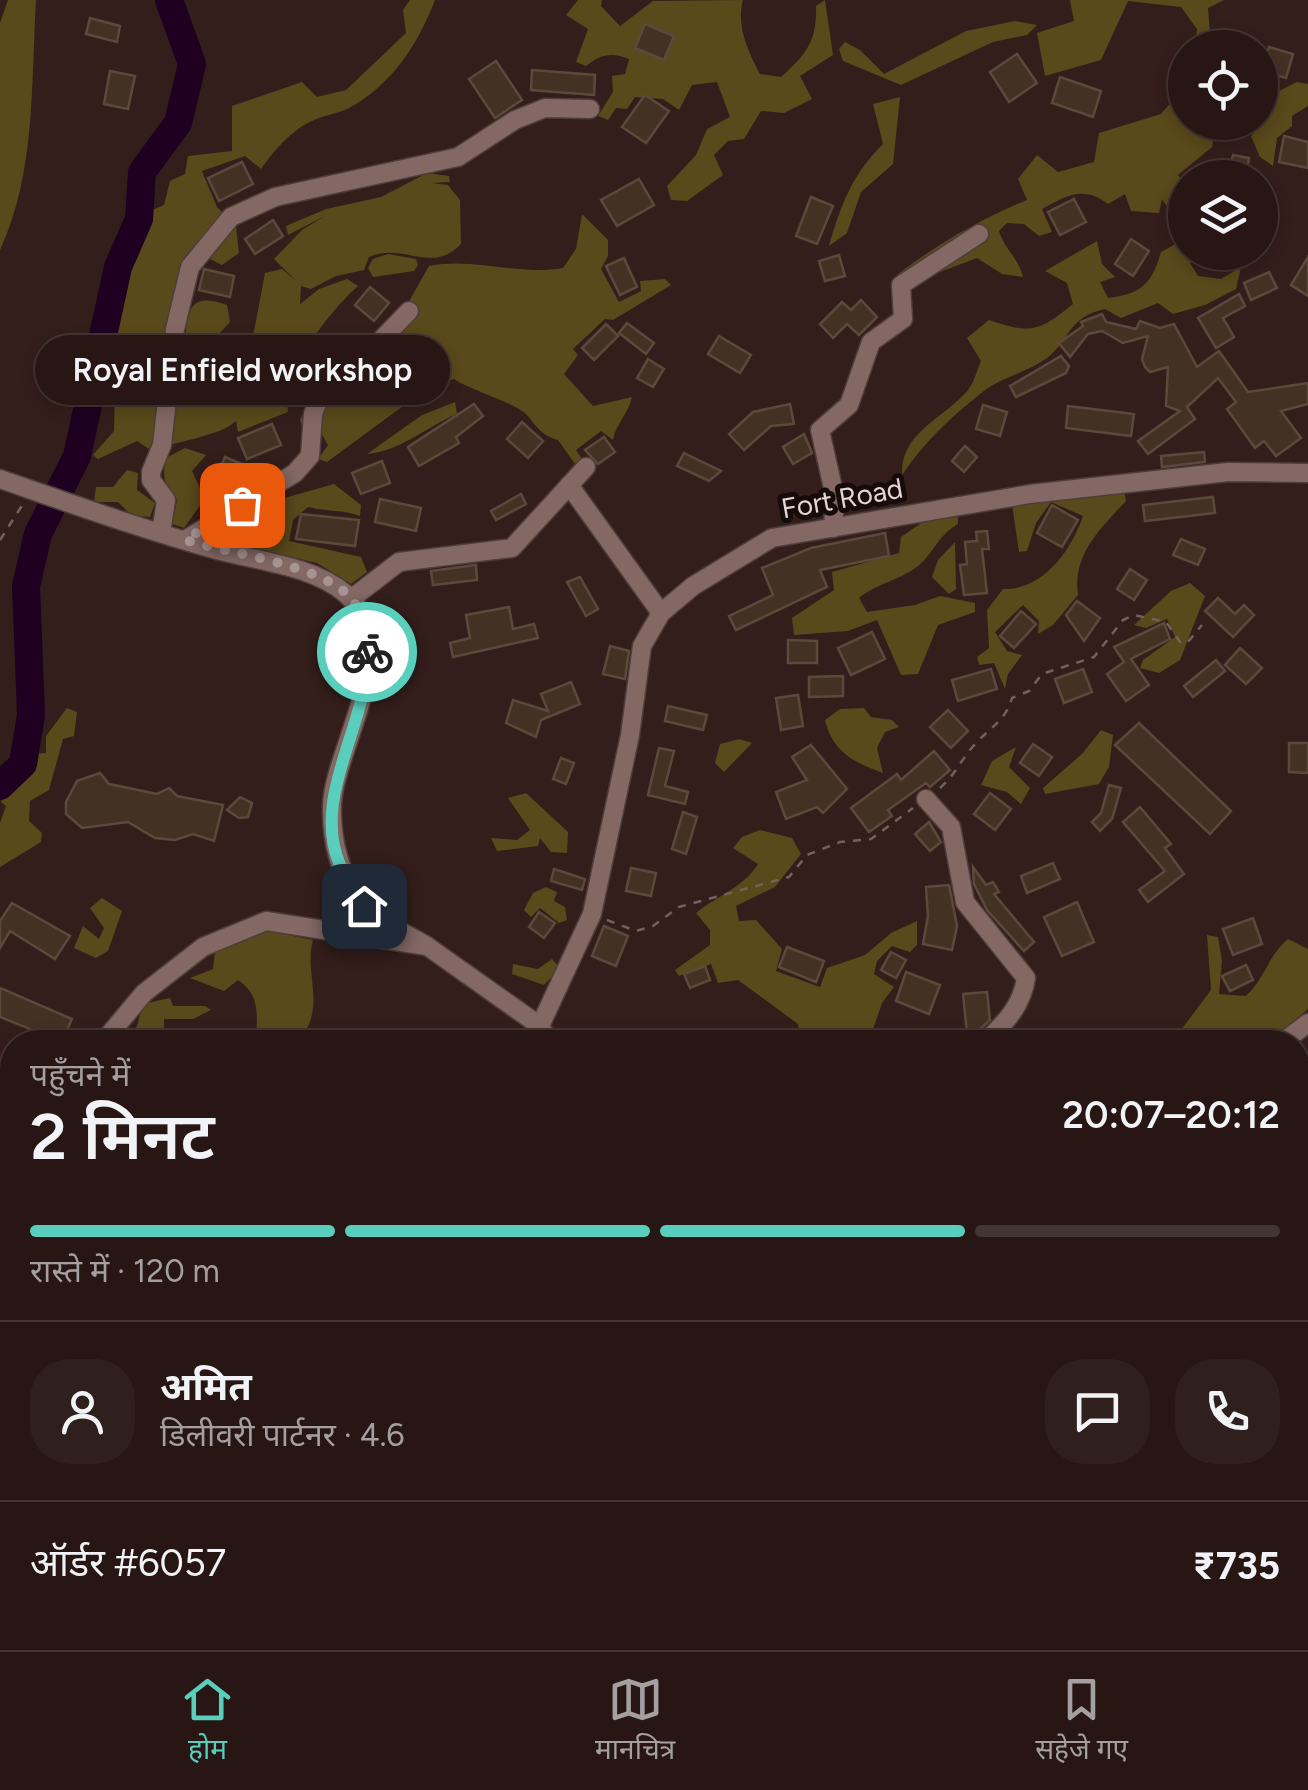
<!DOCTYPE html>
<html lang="hi">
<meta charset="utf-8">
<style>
body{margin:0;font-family:Figtree,"Noto Sans Devanagari",sans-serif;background:#2f1f1d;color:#f1f3f6;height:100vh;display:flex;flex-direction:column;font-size:38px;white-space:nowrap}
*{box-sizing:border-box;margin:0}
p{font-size:32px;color:#a49fa0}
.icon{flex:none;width:55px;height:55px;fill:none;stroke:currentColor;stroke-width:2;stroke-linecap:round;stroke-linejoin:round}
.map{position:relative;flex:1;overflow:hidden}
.sheet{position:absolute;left:0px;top:1030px;width:1310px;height:620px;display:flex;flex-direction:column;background:#271614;border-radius:40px 40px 0 0;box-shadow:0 5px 15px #0003,0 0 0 2px #433534}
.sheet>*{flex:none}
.buttons{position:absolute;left:1168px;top:30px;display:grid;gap:20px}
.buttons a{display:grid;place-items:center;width:110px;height:110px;border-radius:50%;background:#271614;box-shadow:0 5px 15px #0003,0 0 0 2px #433534;font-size:50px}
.pin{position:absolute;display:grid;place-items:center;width:85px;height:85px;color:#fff;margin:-42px;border-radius:20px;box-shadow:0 5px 15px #0006}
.courier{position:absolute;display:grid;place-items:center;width:100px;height:100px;margin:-50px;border:8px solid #5acebd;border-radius:50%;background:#fff;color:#222;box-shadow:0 2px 12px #0007}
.bubble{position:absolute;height:70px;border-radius:35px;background:#271614;box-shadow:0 5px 15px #0003,0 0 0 2px #433534;font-size:32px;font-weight:600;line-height:70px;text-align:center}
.summary em{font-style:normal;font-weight:600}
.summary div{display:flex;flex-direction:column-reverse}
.summary{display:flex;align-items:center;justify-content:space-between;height:170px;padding:0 30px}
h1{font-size:65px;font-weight:600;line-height:75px}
.bar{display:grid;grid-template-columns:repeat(4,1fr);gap:15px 10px;align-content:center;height:120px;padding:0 30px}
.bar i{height:12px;border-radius:8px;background:#433534}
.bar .selected{background:#5acebd}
.bar p{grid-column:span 4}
.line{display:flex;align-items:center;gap:25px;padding:0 30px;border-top:2px solid #433534}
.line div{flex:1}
.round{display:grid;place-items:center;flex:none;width:105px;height:105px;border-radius:40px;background:#2f1f1d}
.menu{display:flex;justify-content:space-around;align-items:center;height:140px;border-top:2px solid #433534;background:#271614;font-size:28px;color:#a49fa0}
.menu a{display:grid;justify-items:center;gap:5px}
.menu .selected{color:#5acebd}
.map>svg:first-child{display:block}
.green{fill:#59491b}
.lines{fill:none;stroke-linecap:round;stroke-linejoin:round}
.river{stroke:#1f0021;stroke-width:28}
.building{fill:#433123;stroke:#5d493b;stroke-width:2.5}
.minor-casing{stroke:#4f3d3b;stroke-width:21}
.path{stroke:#74605d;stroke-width:2.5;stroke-dasharray:8 8;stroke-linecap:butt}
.minor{stroke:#836864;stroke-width:18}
.done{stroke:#a79593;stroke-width:10;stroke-dasharray:0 18}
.route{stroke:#5acebd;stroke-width:12}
.labels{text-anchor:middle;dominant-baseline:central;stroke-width:10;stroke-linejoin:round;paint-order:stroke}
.street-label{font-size:28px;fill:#e5d5d3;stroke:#150b0a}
</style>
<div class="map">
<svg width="1308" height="1650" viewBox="0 0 1308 1650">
<rect width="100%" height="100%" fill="#341e1b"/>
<g class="green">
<path d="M 8,0 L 36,0 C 31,83 36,173 0,250 L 0,23 Z"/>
<path d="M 410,0 L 435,0 C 418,44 392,85 349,108 C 340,113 329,114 319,118 C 295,126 275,149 261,169 L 245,156 L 202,171 L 217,207 L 236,227 L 239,253 L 222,265 L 210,259 L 180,267 L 166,344 L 185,346 C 187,314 187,290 227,305 L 230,322 L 218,335 L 235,376 L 251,347 L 265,273 L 282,269 L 297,282 L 274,259 L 302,230 L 325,216 L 288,235 L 286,226 L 326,209 L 381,197 L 427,173 L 449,176 L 450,182 L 432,183 L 448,185 L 460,200 L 461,244 C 432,275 403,242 369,257 L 364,270 L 336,276 L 311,289 L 301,286 L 300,304 L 319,289 L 347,279 L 358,286 C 329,312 282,371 288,412 L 238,432 L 236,421 C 219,437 177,440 152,451 L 137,441 L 98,459 L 93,455 L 114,431 L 115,387 L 103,374 L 117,334 L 120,300 L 152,210 L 164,205 L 170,181 L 185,174 L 188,156 L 232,151 L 232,106 L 302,82 L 317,97 L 346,90 L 406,33 L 403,10 Z"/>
<path d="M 578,0 L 602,0 L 601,6 L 620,26 L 653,1 L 743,0 C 736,26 748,51 760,74 L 781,77 C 807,54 817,41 816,6 L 825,0 L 833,55 L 800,76 L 812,99 L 784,113 L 761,111 L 744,139 L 728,141 L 714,155 L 723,175 L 687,201 L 671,200 L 667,186 L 696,155 L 707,129 L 730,117 L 717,82 L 692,85 L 679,110 L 663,99 L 635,97 L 627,109 L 616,108 L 608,120 L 598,116 L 613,92 L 612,76 L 625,74 L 629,59 C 611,52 601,54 586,66 L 576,62 L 588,29 L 566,15 Z"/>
<polygon points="1070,0 1224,0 1208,8 1211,47 1195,47 1197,29 1181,7 1128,1 1101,60 1045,76 1037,33 1074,21"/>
<polygon points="1015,21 1037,25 1027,35 993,42 901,85 843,61 839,49 845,42 860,50 884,74 966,31"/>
<polygon points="1297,82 1308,84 1308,106 1292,116 1292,126 1277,138 1273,166 1260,157 1251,136 1262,122 1260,93 1267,85 1277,92"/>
<path d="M 1185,86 L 1185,122 L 1217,123 L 1212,147 L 1178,175 L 1185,183 L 1185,211 L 1176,219 L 1162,199 L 1159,213 L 1131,211 L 1125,194 L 1108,204 C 1083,185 1066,196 1042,209 L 1052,232 L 1039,236 L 1024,224 L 1007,223 L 999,231 C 1005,250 1018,257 1023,277 L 1002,274 L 977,258 L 903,286 L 898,274 C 938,244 980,219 1027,200 L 1018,179 L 1037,155 L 1058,172 L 1094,162 L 1099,133 L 1161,114 Z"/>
<path d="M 900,97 L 893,164 L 861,192 L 847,233 L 829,246 C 841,204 852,175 883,144 L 873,104 Z"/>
<path d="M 582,214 L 608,240 L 608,256 L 601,269 L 619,302 L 641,291 L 640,281 L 665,279 L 671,285 L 613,320 L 605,319 L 573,349 L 578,355 L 564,374 L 593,406 L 632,397 C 628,415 616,423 613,440 L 601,431 L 576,450 L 582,459 L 575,464 L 558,440 C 542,436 536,426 527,415 C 518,404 470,390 454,379 L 433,384 L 327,462 L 318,459 L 328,445 L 321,433 L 303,429 L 300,420 L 307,407 L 339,394 L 356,379 L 419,313 L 408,303 L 429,266 C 475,257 515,276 563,268 L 576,249 Z"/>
<path d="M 1183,240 L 1185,252 L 1211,253 L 1190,263 L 1198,276 L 1221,279 L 1241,267 L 1236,289 L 1205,305 L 1173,314 L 1158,303 L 1121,318 L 1105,309 C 1067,317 1070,341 1047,358 C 1028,372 1002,377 984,391 C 952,416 924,442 902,475 C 900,432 945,418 968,390 C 974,383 977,370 981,361 L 967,338 L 989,320 C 1030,334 1039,332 1073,304 L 1067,283 L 1045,271 L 1097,241 L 1102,264 L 1115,277 L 1100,282 L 1108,298 C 1141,294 1152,284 1161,252 Z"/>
<polygon points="388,254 416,259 418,265 414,271 373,277 368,268 373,259"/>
<path d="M 455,402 L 457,414 C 426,427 401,451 367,454 L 422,415 Z"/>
<path d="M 185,448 L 206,455 L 192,471 L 200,488 L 209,493 L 184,528 L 172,524 L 177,500 C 164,486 162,477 166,458 Z"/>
<polygon points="127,470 138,473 137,490 155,503 150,517 131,515 118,502 94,502 96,487 113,487"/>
<path d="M 334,484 L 361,505 L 360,516 C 341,509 327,512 308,507 L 293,520 L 289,541 L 361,557 L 367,572 L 351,584 L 317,563 L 227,542 L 217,534 L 281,499 Z"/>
<path d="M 1124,490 L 1126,501 C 1100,529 1072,555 1078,595 L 1053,625 L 1038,634 L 1039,621 L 1023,605 L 995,632 L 1007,651 L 1022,655 L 1008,674 L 1005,689 L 994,663 L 979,665 L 977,657 L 989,648 L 987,610 L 1003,589 C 1043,590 1071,551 1083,516 L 1051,502 L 1036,523 L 1027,551 L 1019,552 L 1012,504 Z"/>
<path d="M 958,517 L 958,524 C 938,535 934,553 918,566 C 901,580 877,583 859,598 L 867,612 L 915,605 L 940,596 L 975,603 L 975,612 L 938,625 L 918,674 L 901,675 L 877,620 L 848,631 L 794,635 L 792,618 L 834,590 L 832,572 L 899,553 L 901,537 L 927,519 Z"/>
<polygon points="955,542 956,589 949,594 932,577 938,560"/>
<polygon points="1190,583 1205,596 1180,660 1159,673 1140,668 1143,660 1175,637 1167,619 1146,628 1134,625 1171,591"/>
<polygon points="67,708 77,712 74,736 63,739 49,790 30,801 29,821 42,833 41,842 0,867 0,823 6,806 1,802 33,754 46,753 46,736"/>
<path d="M 864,708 L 871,717 L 892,720 L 899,727 L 885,732 L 877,748 L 883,773 C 853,762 833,752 825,720 L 840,709 Z"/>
<polygon points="1101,730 1113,735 1109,767 1099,784 1045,794 1043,788 1082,754"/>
<polygon points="739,739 752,743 724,772 715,763 720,744"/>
<polygon points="1016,747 1009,767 1030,788 1021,804 1007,792 981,785 992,761"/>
<polygon points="526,793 568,832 567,853 551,852 540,838 538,846 497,851 491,838 517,840 530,830 508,798"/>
<path d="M 760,830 L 792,838 L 801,854 L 775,887 L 736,906 L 739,921 L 756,920 L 782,949 L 776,971 L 820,987 L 827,968 L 865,955 L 891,933 L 917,921 L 917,945 L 910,952 L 892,946 L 877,961 L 874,974 L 894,987 L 882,1003 L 869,1041 L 846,1037 L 841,1042 L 801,1042 L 798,1024 L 738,980 L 718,983 L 711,964 L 679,976 L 675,970 L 710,945 L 710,930 L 696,913 C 718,895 743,888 758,864 L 733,848 L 742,837 Z"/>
<polygon points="546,887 557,892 554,901 565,907 567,920 559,923 540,908 531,917 524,910 533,893"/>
<polygon points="102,898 122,911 108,951 96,958 74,948 83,926 99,939 104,928 90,908"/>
<path d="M 268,931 L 313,940 C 304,973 325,1003 303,1035 L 256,1042 C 257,1017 261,995 238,980 L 224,991 L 190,978 L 213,969 L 215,951 Z"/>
<path d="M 1207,935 L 1218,937 L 1222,961 L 1219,994 L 1246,996 C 1266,977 1267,957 1288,939 L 1308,949 L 1308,1009 L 1285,1029 L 1289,1042 L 1172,1042 L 1211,990 Z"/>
<polygon points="552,959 560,968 544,985 512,974 513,964 538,969"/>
<polygon points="170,998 173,1006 205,1006 211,1010 193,1019 164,1019 164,1042 118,1042 125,1028 136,1029 143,1004"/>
<polygon points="1298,1326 1308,1331 1308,1472 1298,1479"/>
<polygon points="0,1574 12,1584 12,1638 74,1638 79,1643 75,1650 0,1650"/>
<polygon points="214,1638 382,1638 383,1646 391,1650 199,1650"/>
<polygon points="822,1638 935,1638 919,1650 807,1650"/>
<polygon points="1160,1638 1249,1638 1234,1650 1151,1650"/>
</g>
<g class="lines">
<polyline class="river" points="0,786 23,764 31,715 26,586 38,534 77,456 118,267 139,219 142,172 178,123 192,64 169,0"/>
</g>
<g class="building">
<polygon points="90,18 120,26 117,42 86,34"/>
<polygon points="645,24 674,36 664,60 635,48"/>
<polygon points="1269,47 1293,54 1286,78 1262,71"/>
<polygon points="1017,54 1037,83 1009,102 990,72"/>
<polygon points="496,61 522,100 495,118 469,79"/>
<polygon points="532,70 595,75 594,95 531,90"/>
<polygon points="110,71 135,76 128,109 104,104"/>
<polygon points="1060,77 1101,91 1093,117 1052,103"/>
<polygon points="645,95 669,111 646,143 622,127"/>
<polygon points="1284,136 1308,142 1308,168 1279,162"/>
<polygon points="1233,155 1249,158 1246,178 1228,178"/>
<polygon points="242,162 253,184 219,201 208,178"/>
<polygon points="639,179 654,205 617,226 601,200"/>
<polygon points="811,197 833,206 817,244 796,236"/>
<polygon points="1074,199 1086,222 1060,235 1048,212"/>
<polygon points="273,220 283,236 255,254 245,239"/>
<polygon points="1131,239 1149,251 1133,276 1115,264"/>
<polygon points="839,255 845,276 825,281 819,261"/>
<polygon points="1308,257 1308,296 1291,285"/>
<polygon points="624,258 637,287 620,295 606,266"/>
<polygon points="204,269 234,276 230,297 199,290"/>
<polygon points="1269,272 1277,288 1251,300 1244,283"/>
<polygon points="370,287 389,303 374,321 355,305"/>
<polygon points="1239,294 1245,306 1223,318 1234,337 1216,348 1198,318"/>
<polygon points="861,300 877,317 859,335 847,324 833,338 820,324 842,302 851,310"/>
<polygon points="1102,314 1106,322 1136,329 1140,321 1160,328 1174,324 1197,367 1219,351 1248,392 1308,383 1308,404 1281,411 1301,438 1276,456 1264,441 1255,448 1227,409 1236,402 1218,378 1187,407 1195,419 1148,454 1138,441 1180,411 1166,406 1168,367 1150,372 1145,367 1142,359 1148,336 1123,343 1102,331 1088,334 1070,357 1059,343 1083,326 1081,322"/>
<polygon points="627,323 654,343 646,354 619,333"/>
<polygon points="606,324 618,336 594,360 582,348"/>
<polygon points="719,336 751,355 740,373 708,354"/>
<polygon points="1061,356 1069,366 1066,373 1016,397 1010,386"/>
<polygon points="648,359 664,369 653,387 637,378"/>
<polygon points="474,404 483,416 456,437 459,443 419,466 408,447"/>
<polygon points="790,404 794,424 771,426 744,450 729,434 753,412"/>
<polygon points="983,405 1007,412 1000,436 976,429"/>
<polygon points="1068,406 1134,414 1131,436 1066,428"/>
<polygon points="522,422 543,441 528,458 507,439"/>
<polygon points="272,424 281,445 247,459 238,438"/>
<polygon points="804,434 812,453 793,464 783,447"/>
<polygon points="604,437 615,452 598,464 585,450"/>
<polygon points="965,446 977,457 964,472 952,461"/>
<polygon points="1204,452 1205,462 1162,467 1161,456"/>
<polygon points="684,453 721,471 709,481 677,466"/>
<polygon points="225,457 244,465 236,483 217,476"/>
<polygon points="382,461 390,483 361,494 352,473"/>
<polygon points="521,494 526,504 496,520 491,511"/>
<polygon points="1213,497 1215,513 1145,521 1143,505"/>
<polygon points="380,499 421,508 416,531 375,522"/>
<polygon points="1052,505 1078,520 1062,547 1037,533"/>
<polygon points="301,514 359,520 355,546 296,539"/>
<polygon points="987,531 989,549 982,549 987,593 964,595 960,565 967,564 965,542 977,541 976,532"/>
<polygon points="885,533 889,556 820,570 827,587 736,630 729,616 773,595 762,568 811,548"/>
<polygon points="1181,539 1205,549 1198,565 1173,555"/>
<polygon points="476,565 477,580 433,585 431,571"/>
<polygon points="1130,569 1147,580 1134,600 1117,589"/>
<polygon points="580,577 598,609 586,616 567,582"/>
<polygon points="1218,598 1235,614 1244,605 1254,615 1233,637 1205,611"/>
<polygon points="1077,601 1100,618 1084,641 1066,615"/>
<polygon points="509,607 513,629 534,624 538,638 453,657 450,643 470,638 466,615"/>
<polygon points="1021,611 1036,624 1014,648 1000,636"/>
<polygon points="1164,623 1170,639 1131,659 1149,685 1126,701 1107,674 1124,662 1114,647"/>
<polygon points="872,632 885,659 851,675 838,648"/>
<polygon points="788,640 817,641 817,663 788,663"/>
<polygon points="610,646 629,651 625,679 603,674"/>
<polygon points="1240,648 1262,668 1246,684 1225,665"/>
<polygon points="1216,660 1225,671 1193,697 1184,686"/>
<polygon points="991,669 997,689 958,701 952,680"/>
<polygon points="1083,669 1092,692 1064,703 1055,679"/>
<polygon points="843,676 843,696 809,697 809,677"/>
<polygon points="571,682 580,704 541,720 536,737 506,723 513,700 548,711 541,694"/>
<polygon points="798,695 803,726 781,730 776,698"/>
<polygon points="668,706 707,715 703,730 665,721"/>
<polygon points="948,710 968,731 951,748 930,727"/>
<polygon points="1139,723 1231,811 1210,834 1115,745"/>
<polygon points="1289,743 1308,743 1308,773 1289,772"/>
<polygon points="1033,744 1052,757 1039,776 1020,763"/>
<polygon points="811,745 847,789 823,813 817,807 786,819 776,792 807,780 792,757"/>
<polygon points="659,748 674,751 665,786 688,792 685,804 648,795"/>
<polygon points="934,751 950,770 930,787 926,783 888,810 892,816 869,832 851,808 897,774 901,780"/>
<polygon points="561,758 574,763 566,784 553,779"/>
<polygon points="100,773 109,784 157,794 169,788 177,796 223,805 214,841 193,834 175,840 155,838 128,822 82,828 66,814 66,802 77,781"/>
<polygon points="1109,785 1121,788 1112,819 1100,831 1092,822 1101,813"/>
<polygon points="990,793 1011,809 995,830 974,814"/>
<polygon points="240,797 252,803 248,817 239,818 227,810"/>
<polygon points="1140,807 1171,844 1165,848 1184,874 1148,902 1139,890 1165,871 1123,822"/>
<polygon points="683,812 697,817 686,854 672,849"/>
<polygon points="929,822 941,842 930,851 915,834"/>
<polygon points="1053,863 1060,879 1027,893 1021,876"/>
<polygon points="973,867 986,885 993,882 999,892 994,894 1034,942 1024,951 987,910 974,884"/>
<polygon points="631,868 656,873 651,896 626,891"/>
<polygon points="554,869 585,879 582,890 551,881"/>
<polygon points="949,885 957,926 952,950 923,944 928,916 926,887"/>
<polygon points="1077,902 1094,942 1062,956 1044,917"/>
<polygon points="12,903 70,936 55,959 10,931 0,948 0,921"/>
<polygon points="539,912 555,923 544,938 529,927"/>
<polygon points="1253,918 1262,944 1233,955 1223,929"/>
<polygon points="604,926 628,936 616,966 592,956"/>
<polygon points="787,947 824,961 816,982 779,967"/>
<polygon points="891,952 906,960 896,978 881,970"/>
<polygon points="1246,965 1253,980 1230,991 1222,976"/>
<polygon points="705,966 710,980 690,988 684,974"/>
<polygon points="906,972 940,985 929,1014 896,1001"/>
<polygon points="0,988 72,1019 62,1042 0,1017"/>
<polygon points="987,992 990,1020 976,1033 967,1034 963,994"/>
<polygon points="488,1638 517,1638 497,1650 471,1650"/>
</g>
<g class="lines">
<g class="minor-casing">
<g id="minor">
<path d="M 0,479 C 72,504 144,530 217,550 C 258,561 314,566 346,594 C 405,645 334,749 332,805 C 331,839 340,879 363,905 C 378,922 408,934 427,946"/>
<polyline points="569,485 661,613"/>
<polyline points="833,528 835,497 820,430 849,405 871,342 903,319 901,285 979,234"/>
<polyline points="161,533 166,500 151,480 151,472 162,445 175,329 190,267 231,217 275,197 458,157 515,120 545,108 590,109"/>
<polyline points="185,540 295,473 310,456 313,414 321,393 356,366 409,311"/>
<polyline points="351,599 399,562 512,548 586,467"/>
<path d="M 926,799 L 951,827 L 965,902 L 1026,978 C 1022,1006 1005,1023 985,1042"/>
<polyline points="540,1026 592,914 630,735 642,646 661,613 693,586 772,538 1030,494 1228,472 1308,473"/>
<polyline points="103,1042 144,993 203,947 266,921 427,946 540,1026 549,1042"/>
<polyline points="1283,1042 1308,1023"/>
<polyline points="0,1247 12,1220"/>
<polyline points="1298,1247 1308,1246"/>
<polyline points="575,1650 632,1638"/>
</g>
</g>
<g class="path">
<polyline points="0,540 23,504"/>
<path d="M 940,788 C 956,774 962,758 976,743 C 991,727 1006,720 1012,698 L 1029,691 L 1042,674 L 1094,657 L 1123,620 L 1134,615 L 1166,622 L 1181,643 L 1187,643 L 1202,625"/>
<polyline points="607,920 636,931 653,926 679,907 789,877 807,855 840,842 871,839 913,808"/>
<polyline points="1298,1386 1308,1380"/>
</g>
<use href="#minor" class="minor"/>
</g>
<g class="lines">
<path class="done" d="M 242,505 L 185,540 C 229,553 314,564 347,594 C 362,608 366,633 367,652"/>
<path class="route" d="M 364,906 C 356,893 346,879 340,865 C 310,795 370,723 367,652"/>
</g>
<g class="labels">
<g class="street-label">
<text transform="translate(842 498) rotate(-10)">Fort Road</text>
</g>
</g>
</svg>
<div class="buttons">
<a><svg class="icon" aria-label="locate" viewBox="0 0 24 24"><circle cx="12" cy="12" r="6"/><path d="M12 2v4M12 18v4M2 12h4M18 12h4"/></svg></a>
<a><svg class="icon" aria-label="layers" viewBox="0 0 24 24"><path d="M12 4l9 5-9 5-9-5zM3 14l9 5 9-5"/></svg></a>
</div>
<div class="pin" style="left:242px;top:505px;background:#ea580c"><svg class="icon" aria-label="bag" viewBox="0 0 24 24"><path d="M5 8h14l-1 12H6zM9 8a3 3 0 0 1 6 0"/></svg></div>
<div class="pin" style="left:364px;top:906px;background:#1f2937"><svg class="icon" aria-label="home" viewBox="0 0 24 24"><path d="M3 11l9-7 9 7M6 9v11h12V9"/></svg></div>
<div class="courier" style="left:367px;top:652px"><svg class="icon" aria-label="bike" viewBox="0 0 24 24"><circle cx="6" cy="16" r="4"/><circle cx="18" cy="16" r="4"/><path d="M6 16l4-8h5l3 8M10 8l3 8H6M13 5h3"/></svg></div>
<div class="bubble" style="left:35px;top:335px;width:415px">Royal Enfield workshop</div>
<section class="sheet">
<div class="summary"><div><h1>2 मिनट</h1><p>पहुँचने में</p></div><em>20:07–20:12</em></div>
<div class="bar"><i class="selected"></i><i class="selected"></i><i class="selected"></i><i></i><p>रास्ते में · 120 m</p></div>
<div class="line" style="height:180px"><a class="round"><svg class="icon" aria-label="person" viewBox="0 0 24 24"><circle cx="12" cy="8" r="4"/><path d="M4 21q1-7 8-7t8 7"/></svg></a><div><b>अमित</b><p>डिलीवरी पार्टनर · 4.6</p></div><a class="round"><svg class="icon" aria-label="chat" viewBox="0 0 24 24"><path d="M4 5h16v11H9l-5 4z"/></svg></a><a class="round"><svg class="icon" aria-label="phone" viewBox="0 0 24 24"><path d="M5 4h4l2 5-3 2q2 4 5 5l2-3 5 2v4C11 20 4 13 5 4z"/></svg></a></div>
<div class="line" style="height:130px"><div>ऑर्डर #6057</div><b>₹735</b></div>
</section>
</div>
<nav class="menu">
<a class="selected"><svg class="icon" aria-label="home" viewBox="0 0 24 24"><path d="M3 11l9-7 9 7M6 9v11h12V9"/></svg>होम</a>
<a><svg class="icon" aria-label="map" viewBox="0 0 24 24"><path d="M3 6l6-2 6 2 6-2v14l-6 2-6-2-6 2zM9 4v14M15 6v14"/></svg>मानचित्र</a>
<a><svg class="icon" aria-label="saved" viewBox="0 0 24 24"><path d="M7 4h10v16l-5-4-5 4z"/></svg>सहेजे गए</a>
</nav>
